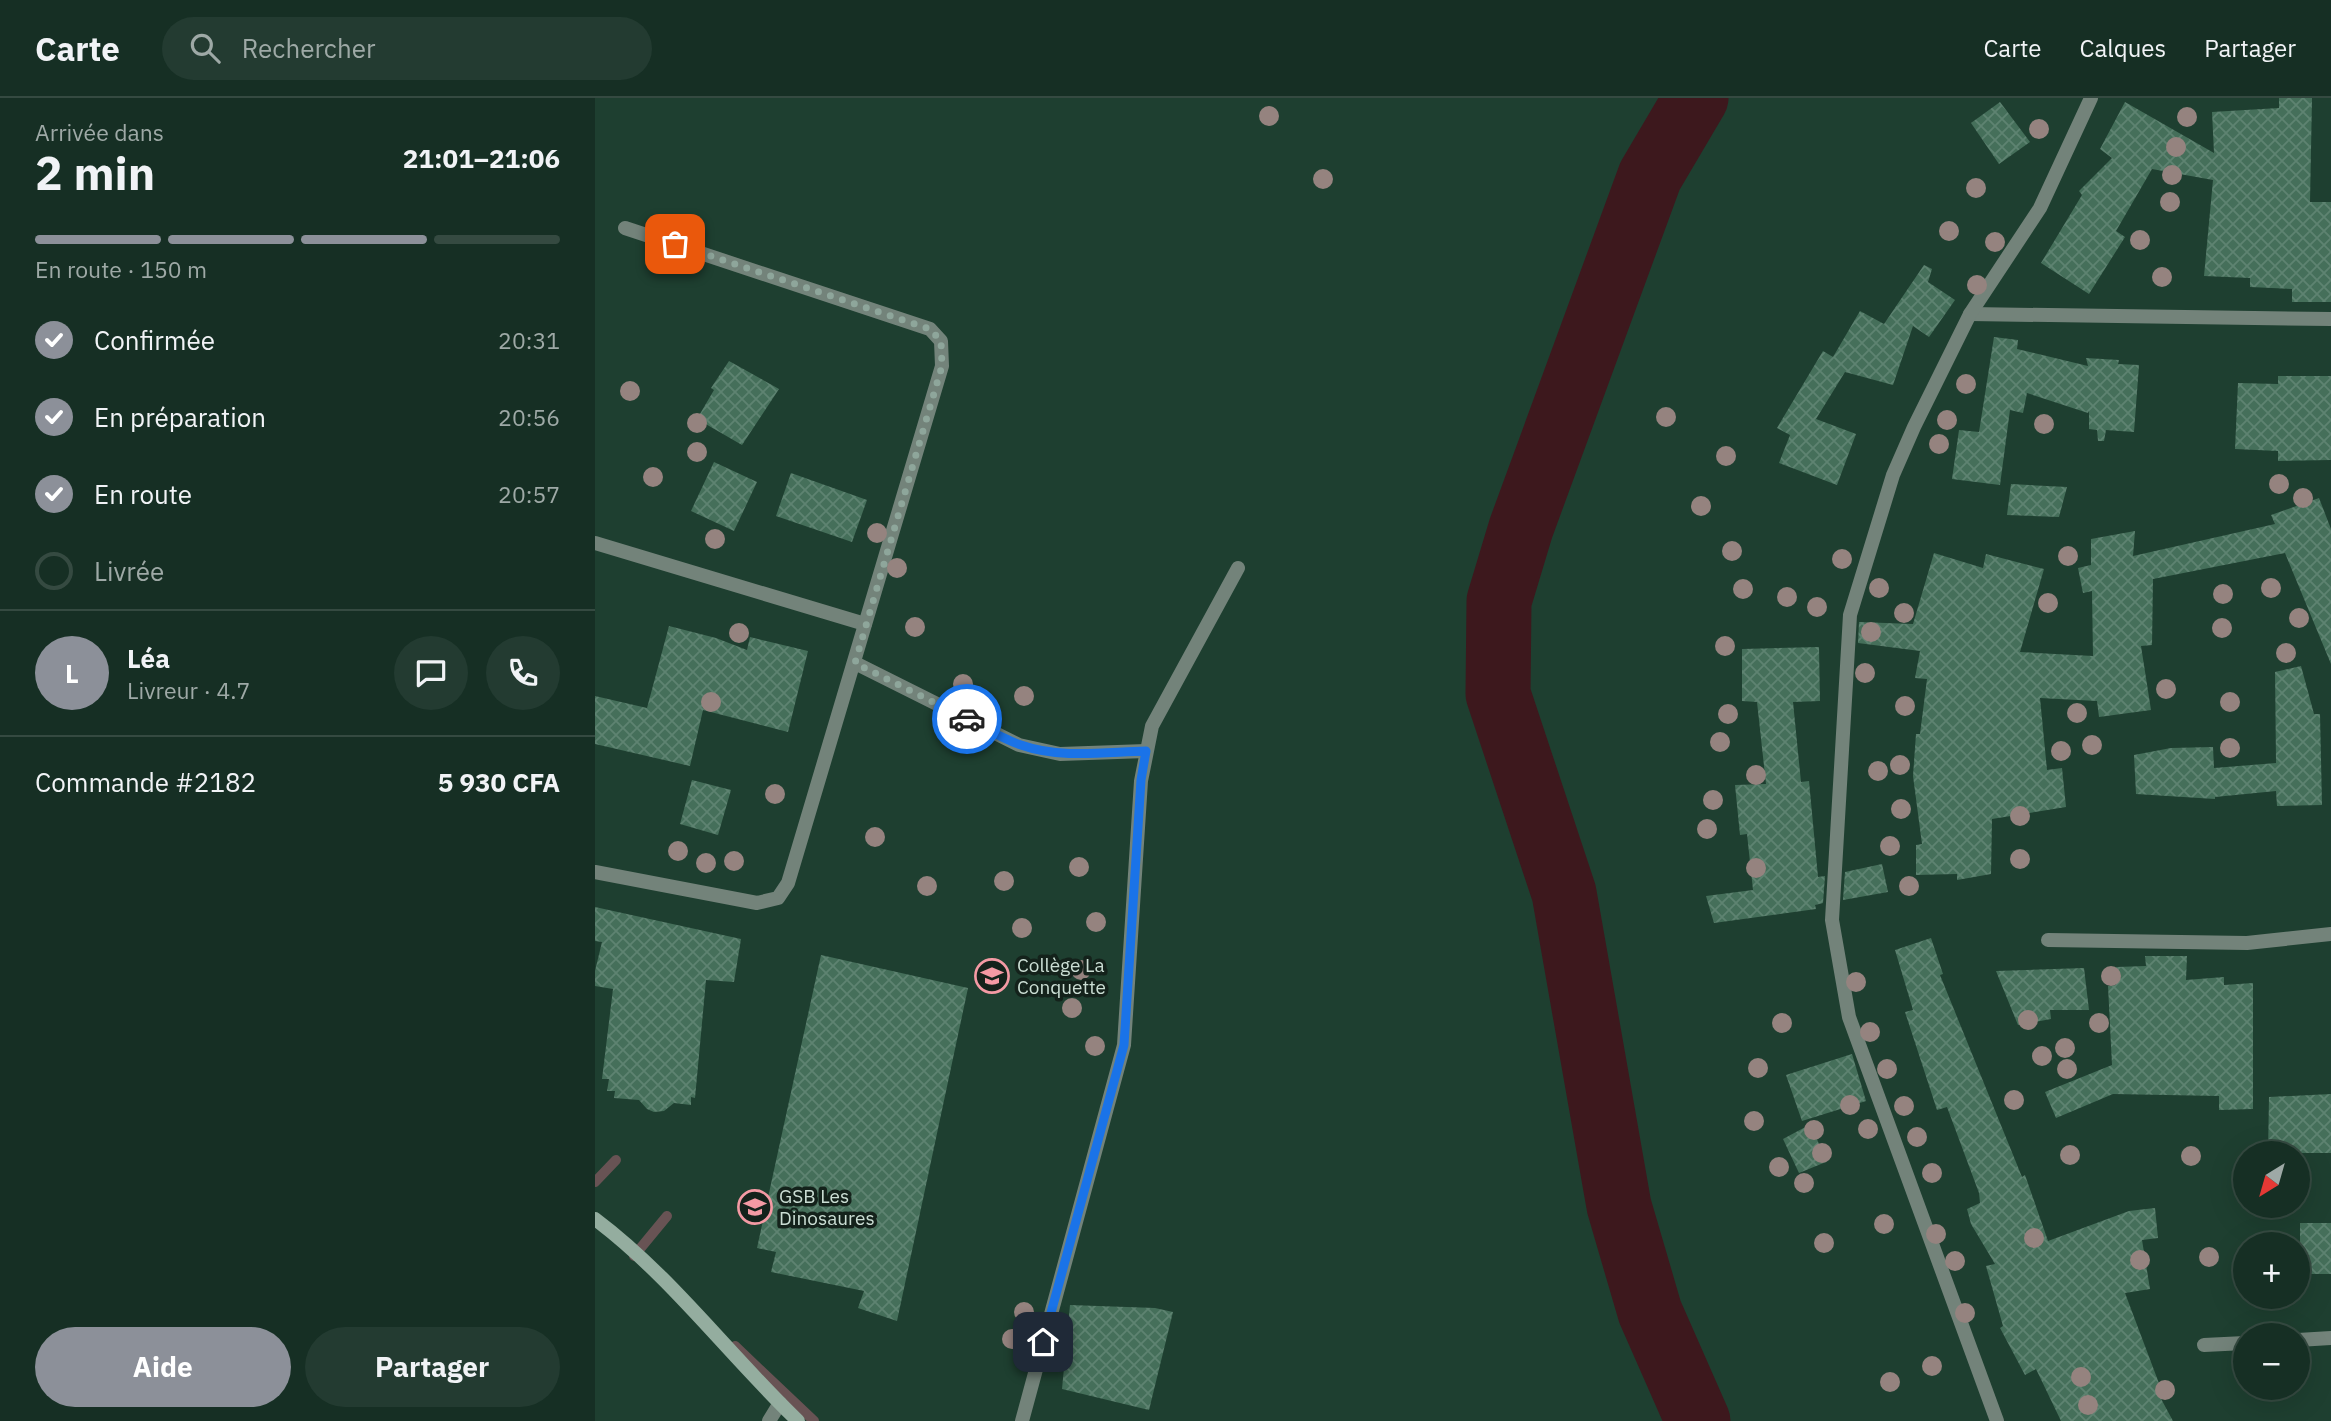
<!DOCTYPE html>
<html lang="fr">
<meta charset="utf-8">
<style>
body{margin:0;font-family:"IBM Plex Sans",sans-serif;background:#233b31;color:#f1f3f6;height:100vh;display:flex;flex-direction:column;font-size:26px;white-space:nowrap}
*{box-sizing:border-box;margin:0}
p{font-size:23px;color:#9ea9a6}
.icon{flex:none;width:38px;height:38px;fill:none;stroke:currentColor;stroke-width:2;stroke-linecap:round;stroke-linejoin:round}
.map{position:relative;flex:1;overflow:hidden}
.side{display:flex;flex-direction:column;background:#162f24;width:595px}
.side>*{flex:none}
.needle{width:46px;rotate:217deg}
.fabs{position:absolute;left:1638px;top:1043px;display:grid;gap:14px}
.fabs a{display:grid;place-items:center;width:77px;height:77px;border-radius:50%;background:#162f24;box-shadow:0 7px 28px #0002,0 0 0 2px #354a41;font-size:35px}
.pin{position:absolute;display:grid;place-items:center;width:60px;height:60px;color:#fff;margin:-30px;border-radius:14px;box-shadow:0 4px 10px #0006}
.courier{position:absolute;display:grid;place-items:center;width:70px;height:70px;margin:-35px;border:5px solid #1a73e8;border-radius:50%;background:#fff;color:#222;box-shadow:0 2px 9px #0007}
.summary em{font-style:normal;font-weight:700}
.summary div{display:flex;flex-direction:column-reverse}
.summary{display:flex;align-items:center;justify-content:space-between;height:119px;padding:0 35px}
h1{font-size:46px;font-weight:700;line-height:52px}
.bar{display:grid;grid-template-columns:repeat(4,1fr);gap:10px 7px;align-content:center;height:84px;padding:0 35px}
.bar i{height:9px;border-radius:5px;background:#354a41}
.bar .on{background:#8c9099}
.bar p{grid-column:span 4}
.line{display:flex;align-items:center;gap:18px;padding:0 35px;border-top:2px solid #354a41}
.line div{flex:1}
.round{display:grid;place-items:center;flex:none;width:74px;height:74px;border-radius:37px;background:#233b31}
ol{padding:0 35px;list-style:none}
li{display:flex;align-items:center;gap:21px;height:77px}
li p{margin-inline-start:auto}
li .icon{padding:7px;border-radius:50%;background:#8c9099;color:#fff;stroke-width:4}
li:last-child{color:#9ea9a6}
li i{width:38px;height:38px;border:4px solid #354a41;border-radius:50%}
.action{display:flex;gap:14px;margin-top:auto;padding:14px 35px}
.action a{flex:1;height:80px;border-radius:42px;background:#8c9099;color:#fff;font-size:28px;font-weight:700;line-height:80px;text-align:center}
.action a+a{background:#233b31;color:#f1f3f6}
header{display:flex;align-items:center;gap:42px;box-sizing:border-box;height:98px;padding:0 35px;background:#162f24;border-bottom:2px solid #354a41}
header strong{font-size:33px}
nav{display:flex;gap:38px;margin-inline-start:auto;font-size:24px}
.search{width:490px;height:63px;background:#233b31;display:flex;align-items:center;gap:18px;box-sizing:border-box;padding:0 24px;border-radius:38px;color:#9ea9a6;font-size:26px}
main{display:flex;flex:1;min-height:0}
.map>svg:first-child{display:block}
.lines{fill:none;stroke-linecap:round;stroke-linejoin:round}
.stream{stroke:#685354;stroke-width:10}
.river{stroke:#3d181d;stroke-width:65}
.building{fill:url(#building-cross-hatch)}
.minor{stroke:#73837a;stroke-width:14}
.secondary{stroke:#94ad9f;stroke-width:14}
.tree{fill:#95837f}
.done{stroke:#8ea69b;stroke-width:7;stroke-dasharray:0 12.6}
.route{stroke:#1a73e8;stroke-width:9}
.labels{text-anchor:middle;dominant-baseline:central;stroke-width:7;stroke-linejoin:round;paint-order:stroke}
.poi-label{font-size:19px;fill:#cbded4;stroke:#14221b;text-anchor:start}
</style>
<header>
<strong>Carte</strong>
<div class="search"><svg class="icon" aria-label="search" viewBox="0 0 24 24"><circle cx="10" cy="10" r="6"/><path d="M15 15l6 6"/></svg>Rechercher</div>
<nav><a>Carte</a><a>Calques</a><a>Partager</a></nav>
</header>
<main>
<section class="side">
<div class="summary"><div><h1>2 min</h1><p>Arrivée dans</p></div><em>21:01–21:06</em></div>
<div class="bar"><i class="on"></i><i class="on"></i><i class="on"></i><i></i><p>En route · 150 m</p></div>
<ol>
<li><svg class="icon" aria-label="check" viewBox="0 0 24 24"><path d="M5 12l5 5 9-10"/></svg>Confirmée<p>20:31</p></li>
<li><svg class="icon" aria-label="check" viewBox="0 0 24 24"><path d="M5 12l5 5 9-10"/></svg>En préparation<p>20:56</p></li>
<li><svg class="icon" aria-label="check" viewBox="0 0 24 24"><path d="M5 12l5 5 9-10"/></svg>En route<p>20:57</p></li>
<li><i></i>Livrée</li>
</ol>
<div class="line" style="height:126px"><b class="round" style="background:#8c9099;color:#fff">L</b><div><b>Léa</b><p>Livreur · 4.7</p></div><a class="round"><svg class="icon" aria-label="chat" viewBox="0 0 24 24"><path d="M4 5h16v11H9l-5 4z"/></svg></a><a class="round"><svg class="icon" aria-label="phone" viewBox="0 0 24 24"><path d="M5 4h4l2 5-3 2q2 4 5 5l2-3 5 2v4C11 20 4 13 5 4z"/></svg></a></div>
<div class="line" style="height:91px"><div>Commande #2182</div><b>5 930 CFA</b></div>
<div class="action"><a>Aide</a><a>Partager</a></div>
</section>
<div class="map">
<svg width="1736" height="1323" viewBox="0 0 1736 1323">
<defs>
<pattern id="building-cross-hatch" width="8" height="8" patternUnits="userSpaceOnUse" patternTransform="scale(1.75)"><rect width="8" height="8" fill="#456f5a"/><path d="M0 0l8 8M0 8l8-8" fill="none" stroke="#5e8371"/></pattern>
</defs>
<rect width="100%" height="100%" fill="#1e3f30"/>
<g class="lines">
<g class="stream">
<polyline points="0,1084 21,1062"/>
<polyline points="39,1158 72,1118"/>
<polyline points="140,1248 219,1323"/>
</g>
<polyline class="river" points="1101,0 1055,78 926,430 904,503 903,596 969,795 1024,1108 1055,1214 1103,1323"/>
</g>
<g class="building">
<polygon points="1684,0 1717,0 1715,104 1736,104 1736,204 1697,204 1697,191 1655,189 1655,180 1609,178 1618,82 1557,71 1521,133 1530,139 1494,196 1446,165 1487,97 1484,93 1517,60 1505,51 1530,4 1619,55 1617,14 1684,10"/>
<polygon points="1405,4 1435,44 1404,66 1376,25"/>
<polygon points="1329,167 1337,171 1333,184 1360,202 1334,239 1318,228 1298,287 1250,274 1221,321 1261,336 1242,387 1184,365 1195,337 1182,330 1228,253 1238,259 1265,213 1289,226"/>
<polygon points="1399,239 1423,242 1422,251 1493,268 1491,260 1524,262 1523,266 1544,267 1539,334 1511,332 1509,343 1503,343 1502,332 1494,331 1494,313 1493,315 1432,295 1428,315 1415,312 1405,387 1357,381 1364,332 1384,334"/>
<polygon points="134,263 184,291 147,347 102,321 119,292 116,290"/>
<polygon points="1683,278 1736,278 1736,362 1683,363 1683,353 1640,351 1643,285 1683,286"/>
<polygon points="119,364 162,384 139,433 96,413"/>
<polygon points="196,375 272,402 257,444 181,418"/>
<polygon points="1416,386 1472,389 1464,419 1412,417"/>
<polygon points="1724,400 1736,431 1736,566 1690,455 1558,481 1557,547 1546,548 1556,612 1504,619 1502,603 1445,600 1452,672 1467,670 1471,709 1397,721 1396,776 1362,782 1362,776 1321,777 1321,747 1327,746 1318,678 1321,636 1325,636 1332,581 1320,580 1325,553 1263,545 1264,524 1318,526 1339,455 1388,470 1391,456 1449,471 1425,554 1498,558 1497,493 1488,495 1483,470 1496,467 1496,441 1540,433 1538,458 1680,426 1676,417"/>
<polygon points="74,528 121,540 152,552 155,539 213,553 193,634 108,612 95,668 0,646 0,598 52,610"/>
<polygon points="1224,549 1225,603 1198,604 1206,684 1214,683 1223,779 1230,778 1228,805 1220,807 1221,811 1119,825 1111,798 1158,792 1152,736 1145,737 1140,687 1171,686 1162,604 1147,603 1147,551"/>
<polygon points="1706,568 1719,616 1725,616 1727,707 1682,708 1681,693 1620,699 1620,701 1541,696 1539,657 1576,650 1618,649 1619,670 1681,665 1680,574"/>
<polygon points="97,682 136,692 123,737 85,726"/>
<polygon points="1287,766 1293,794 1248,802 1250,774"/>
<polygon points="0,809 146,841 139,884 111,882 100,1000 96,999 96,1007 79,1005 69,1013 59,1014 52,1011 44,1002 19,1000 20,993 12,993 14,981 7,981 18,891 0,888 0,873 7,844 0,843"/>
<polygon points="1336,840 1348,876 1345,877 1427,1079 1430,1077 1453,1143 1534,1113 1560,1110 1563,1140 1547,1142 1555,1191 1530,1195 1568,1296 1564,1297 1578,1323 1466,1323 1441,1271 1430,1277 1405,1230 1408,1228 1391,1168 1400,1166 1376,1126 1372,1111 1385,1105 1384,1095 1352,1009 1342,1012 1310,914 1318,912 1300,852"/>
<polygon points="226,857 373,890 302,1223 263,1210 269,1193 176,1174 181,1154 162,1150"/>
<polygon points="1550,858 1592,858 1591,882 1629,879 1629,887 1658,885 1658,1011 1624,1012 1624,998 1518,996 1461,1020 1450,994 1517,967 1513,888 1521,887 1521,869 1551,868"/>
<polygon points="1489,870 1494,912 1455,912 1456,921 1423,927 1401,873"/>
<polygon points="1257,956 1271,1003 1207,1023 1191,977"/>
<polygon points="1736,996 1736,1055 1673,1055 1674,999"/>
<polygon points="1216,1026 1231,1064 1204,1075 1188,1041"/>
<rect x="1705" y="1125" width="31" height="51"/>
<polygon points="475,1207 560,1210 578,1214 554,1312 467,1291"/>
</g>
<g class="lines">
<g class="minor">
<polyline points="1375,216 1736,221"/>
<polyline points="0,445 270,526"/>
<polyline points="260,565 424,647 465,656 551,653"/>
<polyline points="0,774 162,805 183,800 193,785 347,268 346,243 335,231 30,130"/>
<polyline points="1453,842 1652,845 1736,836"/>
<polyline points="1703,1242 1736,1240"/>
<polyline points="1609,1247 1650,1245"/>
<polyline points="174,1323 185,1305"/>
<polyline points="427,1323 529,947 546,683 557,628 643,470"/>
<polyline points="1402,1323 1254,919 1237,822 1255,517 1298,377 1319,329 1375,216 1445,110 1496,0"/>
</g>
<path class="secondary" d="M 0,1121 C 76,1178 134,1257 203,1323"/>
</g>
<g class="tree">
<circle cx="674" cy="18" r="10"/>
<circle cx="1592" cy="19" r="10"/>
<circle cx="1444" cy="31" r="10"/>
<circle cx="1581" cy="49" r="10"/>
<circle cx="1577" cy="77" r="10"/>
<circle cx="728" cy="81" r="10"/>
<circle cx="1381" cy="90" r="10"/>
<circle cx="1575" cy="104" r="10"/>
<circle cx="1354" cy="133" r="10"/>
<circle cx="1545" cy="142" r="10"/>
<circle cx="1400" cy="144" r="10"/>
<circle cx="1567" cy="179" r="10"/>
<circle cx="1382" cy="187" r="10"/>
<circle cx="1371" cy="286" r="10"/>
<circle cx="35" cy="293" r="10"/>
<circle cx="1071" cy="319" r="10"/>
<circle cx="1352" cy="322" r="10"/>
<circle cx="102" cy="325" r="10"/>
<circle cx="1449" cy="326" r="10"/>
<circle cx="1344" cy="346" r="10"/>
<circle cx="102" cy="354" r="10"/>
<circle cx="1131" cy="358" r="10"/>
<circle cx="58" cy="379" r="10"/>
<circle cx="1684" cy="386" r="10"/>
<circle cx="1708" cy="400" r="10"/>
<circle cx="1106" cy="408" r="10"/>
<circle cx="282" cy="435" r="10"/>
<circle cx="120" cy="441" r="10"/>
<circle cx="1137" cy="453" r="10"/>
<circle cx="1473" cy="458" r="10"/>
<circle cx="1247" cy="461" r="10"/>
<circle cx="302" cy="470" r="10"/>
<circle cx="1284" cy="490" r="10"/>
<circle cx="1676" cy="490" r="10"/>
<circle cx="1148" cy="491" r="10"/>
<circle cx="1628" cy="496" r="10"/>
<circle cx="1192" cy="499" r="10"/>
<circle cx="1453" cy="505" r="10"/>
<circle cx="1222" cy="509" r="10"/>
<circle cx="1309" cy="515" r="10"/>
<circle cx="1704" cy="520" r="10"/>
<circle cx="320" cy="529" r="10"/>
<circle cx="1627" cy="530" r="10"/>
<circle cx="1276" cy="534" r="10"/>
<circle cx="144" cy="535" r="10"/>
<circle cx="1130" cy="548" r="10"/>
<circle cx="1691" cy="555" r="10"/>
<circle cx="1270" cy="575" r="10"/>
<circle cx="368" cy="586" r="10"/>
<circle cx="1571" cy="591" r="10"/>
<circle cx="429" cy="598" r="10"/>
<circle cx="116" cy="604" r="10"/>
<circle cx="1635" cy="604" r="10"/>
<circle cx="1310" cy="608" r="10"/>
<circle cx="1482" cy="615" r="10"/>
<circle cx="1133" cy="616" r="10"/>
<circle cx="1125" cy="644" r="10"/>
<circle cx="1497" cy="647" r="10"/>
<circle cx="1635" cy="650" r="10"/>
<circle cx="1466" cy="653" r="10"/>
<circle cx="1305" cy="667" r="10"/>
<circle cx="1283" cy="673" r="10"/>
<circle cx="1161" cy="677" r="10"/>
<circle cx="180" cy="696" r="10"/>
<circle cx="1118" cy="702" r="10"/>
<circle cx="1306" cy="711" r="10"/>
<circle cx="1425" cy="718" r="10"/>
<circle cx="1112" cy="731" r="10"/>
<circle cx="280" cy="739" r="10"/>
<circle cx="1295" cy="748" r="10"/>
<circle cx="83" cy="753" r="10"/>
<circle cx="1425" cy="761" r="10"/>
<circle cx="139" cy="763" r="10"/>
<circle cx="111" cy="765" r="10"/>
<circle cx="484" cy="769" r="10"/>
<circle cx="1161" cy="770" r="10"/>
<circle cx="409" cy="783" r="10"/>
<circle cx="332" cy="788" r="10"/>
<circle cx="1314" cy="788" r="10"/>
<circle cx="501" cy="824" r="10"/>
<circle cx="427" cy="830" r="10"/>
<circle cx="486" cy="872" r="10"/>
<circle cx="1516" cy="878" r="10"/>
<circle cx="1261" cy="884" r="10"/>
<circle cx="477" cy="910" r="10"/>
<circle cx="1433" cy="922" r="10"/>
<circle cx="1187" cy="925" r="10"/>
<circle cx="1504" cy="925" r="10"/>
<circle cx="1275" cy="934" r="10"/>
<circle cx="500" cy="948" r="10"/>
<circle cx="1470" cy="950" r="10"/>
<circle cx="1447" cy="958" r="10"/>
<circle cx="1163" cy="970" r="10"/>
<circle cx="1292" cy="971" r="10"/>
<circle cx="1472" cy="971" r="10"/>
<circle cx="1419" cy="1002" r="10"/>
<circle cx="1255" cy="1007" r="10"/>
<circle cx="1309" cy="1008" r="10"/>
<circle cx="1159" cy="1023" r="10"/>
<circle cx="1273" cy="1031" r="10"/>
<circle cx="1219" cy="1032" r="10"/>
<circle cx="1322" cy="1039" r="10"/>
<circle cx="1227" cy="1055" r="10"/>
<circle cx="1475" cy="1057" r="10"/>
<circle cx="1596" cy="1058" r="10"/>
<circle cx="1184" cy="1069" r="10"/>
<circle cx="1337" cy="1075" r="10"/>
<circle cx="1209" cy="1085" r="10"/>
<circle cx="1289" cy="1126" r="10"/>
<circle cx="1341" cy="1136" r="10"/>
<circle cx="1439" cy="1140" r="10"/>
<circle cx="1229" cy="1145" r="10"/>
<circle cx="1614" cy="1159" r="10"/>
<circle cx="1545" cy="1162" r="10"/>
<circle cx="1360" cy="1163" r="10"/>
<circle cx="429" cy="1214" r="10"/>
<circle cx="1370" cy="1215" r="10"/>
<circle cx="417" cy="1241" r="10"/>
<circle cx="1337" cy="1268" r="10"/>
<circle cx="1486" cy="1279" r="10"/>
<circle cx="1295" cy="1284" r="10"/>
<circle cx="1570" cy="1292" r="10"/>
<circle cx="1493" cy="1307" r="10"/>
</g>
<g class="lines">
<polyline class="done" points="80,146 335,231 346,243 347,268 260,565 372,621"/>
<path class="route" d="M 372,621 C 389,629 407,641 426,647 C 465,661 510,654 551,653 L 546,682 L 529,947 L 448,1244"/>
</g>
<defs>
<g id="school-ring" transform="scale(1.75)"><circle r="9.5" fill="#14221b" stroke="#f49aa4" stroke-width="1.5"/><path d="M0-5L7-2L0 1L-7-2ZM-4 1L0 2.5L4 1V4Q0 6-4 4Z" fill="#f49aa4"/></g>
</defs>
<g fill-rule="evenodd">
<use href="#school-ring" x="397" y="878"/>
<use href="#school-ring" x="160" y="1109"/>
</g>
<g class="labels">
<g class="poi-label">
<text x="422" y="867">Collège La<tspan x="422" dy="22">Conquette</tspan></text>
<text x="184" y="1098">GSB Les<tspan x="184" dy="22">Dinosaures</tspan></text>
</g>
</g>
</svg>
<div class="fabs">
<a><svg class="needle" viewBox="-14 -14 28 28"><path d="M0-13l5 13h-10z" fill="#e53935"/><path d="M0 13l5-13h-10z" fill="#9ea9a6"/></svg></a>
<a>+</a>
<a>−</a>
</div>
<div class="pin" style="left:80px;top:146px;background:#ea580c"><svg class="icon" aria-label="bag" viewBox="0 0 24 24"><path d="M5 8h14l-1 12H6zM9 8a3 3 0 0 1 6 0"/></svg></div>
<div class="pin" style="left:448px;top:1244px;background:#1f2937"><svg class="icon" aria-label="home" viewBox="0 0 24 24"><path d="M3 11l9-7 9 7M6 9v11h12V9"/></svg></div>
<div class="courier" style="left:372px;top:621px"><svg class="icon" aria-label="car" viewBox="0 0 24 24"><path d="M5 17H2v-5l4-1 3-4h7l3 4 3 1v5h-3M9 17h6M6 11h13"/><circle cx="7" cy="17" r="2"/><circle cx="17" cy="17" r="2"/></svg></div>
</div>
</main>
